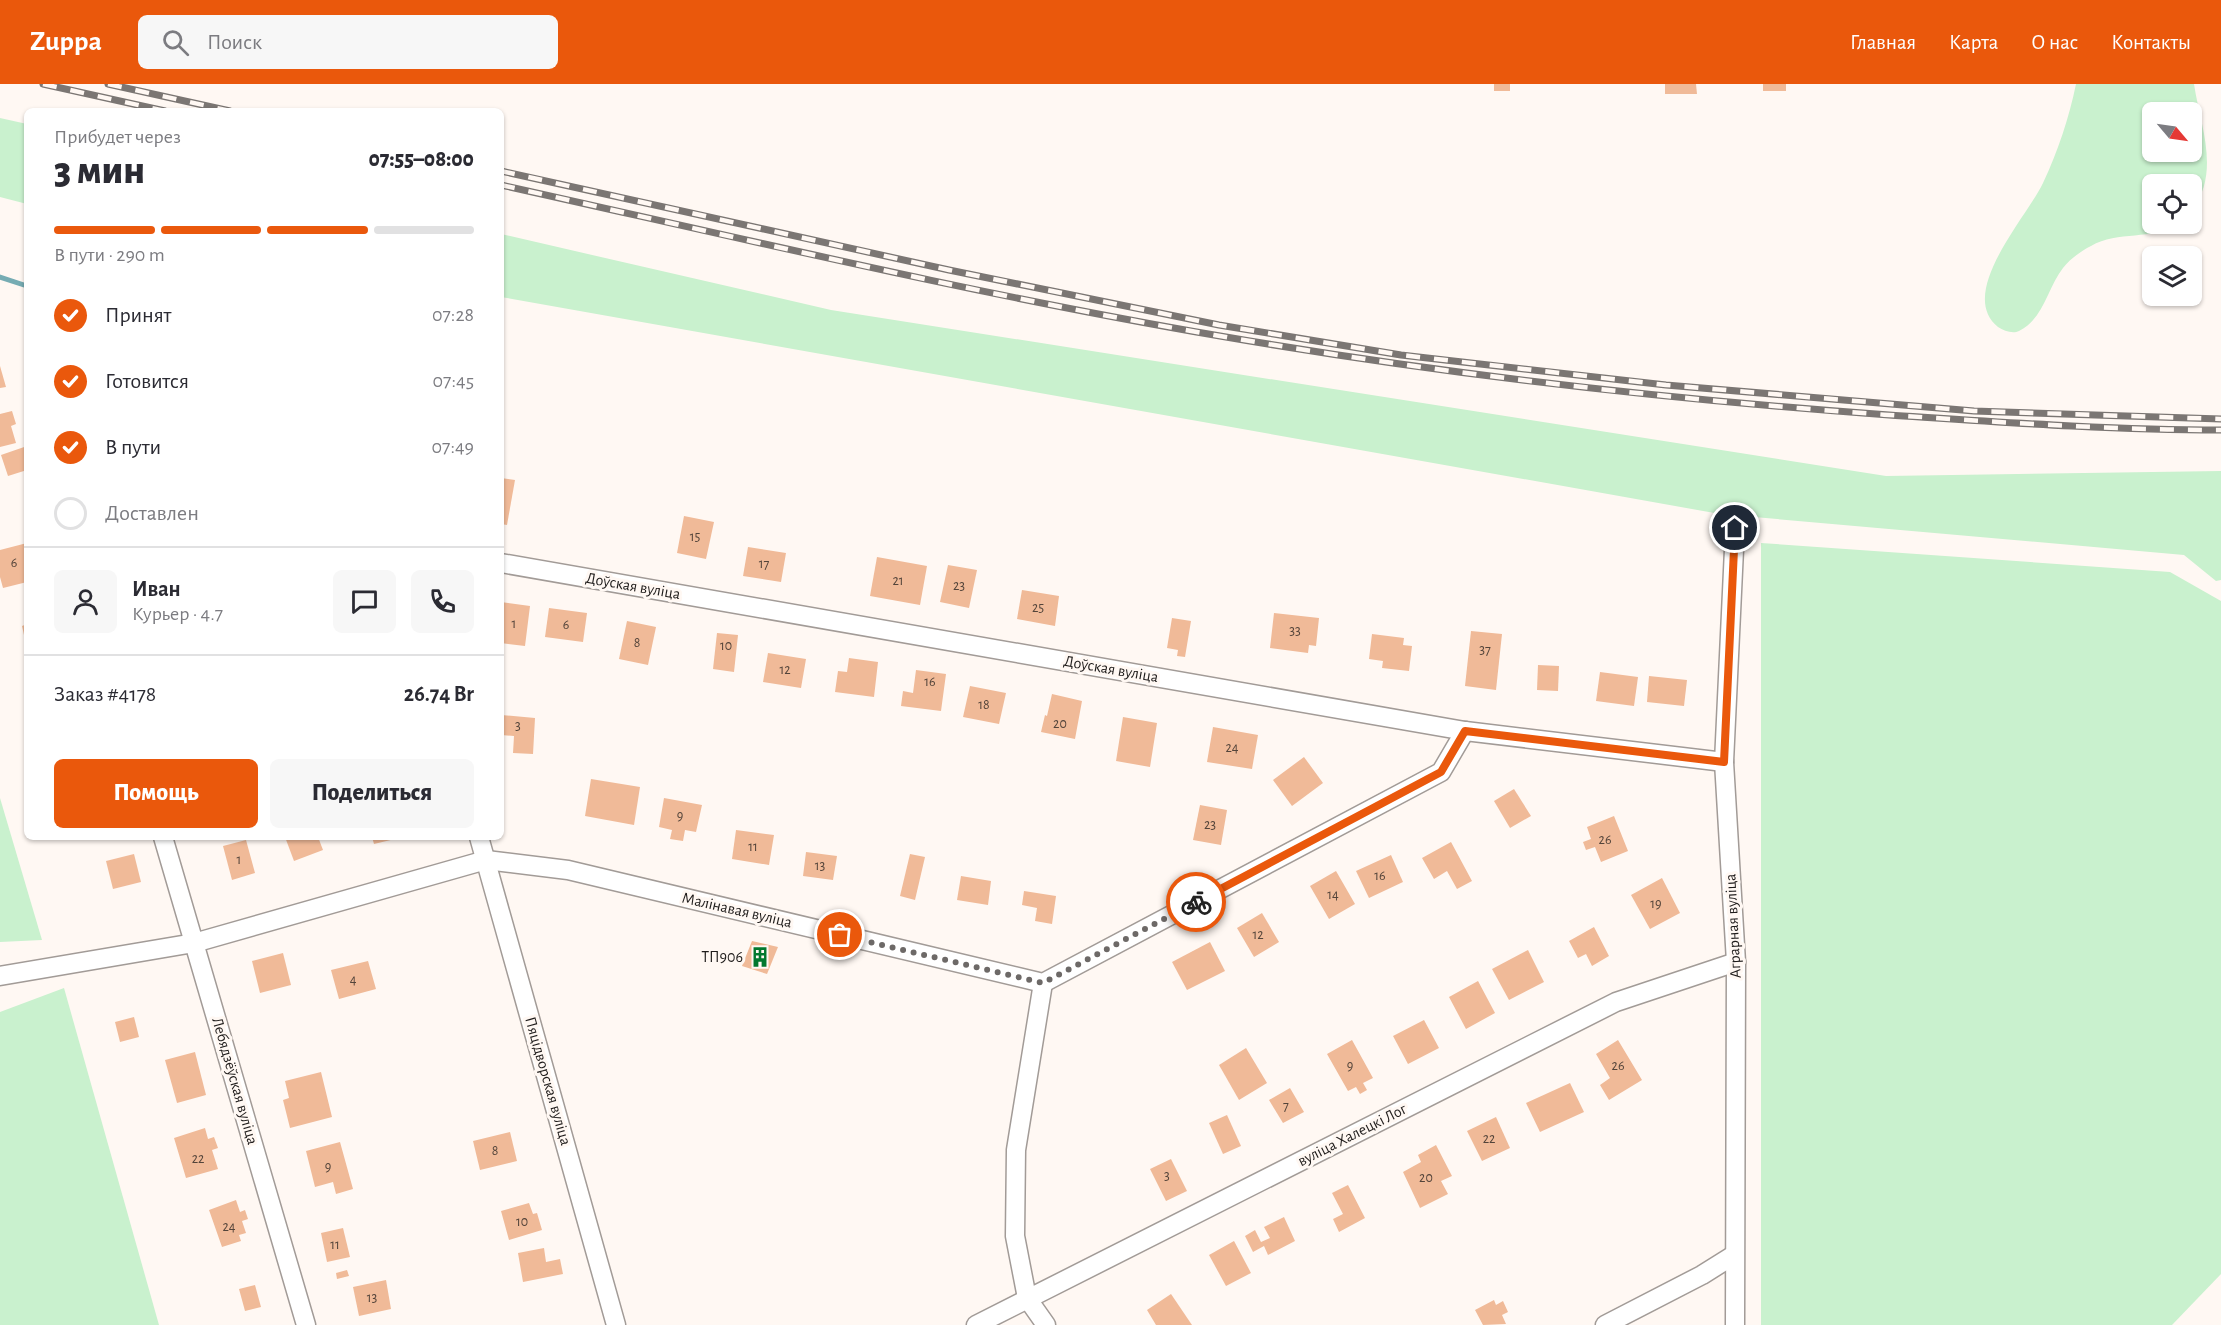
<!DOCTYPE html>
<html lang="ru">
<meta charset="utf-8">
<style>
body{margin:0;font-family:"Alegreya Sans",sans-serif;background:#f7f7f7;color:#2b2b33;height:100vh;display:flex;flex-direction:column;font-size:22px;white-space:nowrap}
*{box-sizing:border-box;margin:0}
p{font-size:20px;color:#7c7c81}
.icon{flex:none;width:33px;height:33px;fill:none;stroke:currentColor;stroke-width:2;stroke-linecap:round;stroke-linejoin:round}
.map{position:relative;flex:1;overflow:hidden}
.side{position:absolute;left:24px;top:24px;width:480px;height:732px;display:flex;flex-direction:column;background:#fff;border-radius:9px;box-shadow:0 2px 4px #0004}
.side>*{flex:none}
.needle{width:39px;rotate:119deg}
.fabs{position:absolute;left:2142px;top:18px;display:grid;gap:12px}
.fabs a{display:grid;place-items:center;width:60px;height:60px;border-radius:9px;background:#fff;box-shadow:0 2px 4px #0004;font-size:30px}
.pin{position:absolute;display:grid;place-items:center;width:51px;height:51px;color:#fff;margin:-26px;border:3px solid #fff;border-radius:50%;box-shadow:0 2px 6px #0007}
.courier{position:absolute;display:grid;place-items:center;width:60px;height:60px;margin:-30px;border:4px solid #ea580c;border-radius:50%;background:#fff;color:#222;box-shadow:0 2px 8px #0007}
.summary em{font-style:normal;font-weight:800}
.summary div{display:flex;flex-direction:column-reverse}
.summary{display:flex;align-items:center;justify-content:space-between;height:102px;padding:0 30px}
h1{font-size:39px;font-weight:800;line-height:45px}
.bar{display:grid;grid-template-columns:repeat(4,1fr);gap:9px 6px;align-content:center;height:72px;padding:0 30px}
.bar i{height:8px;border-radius:4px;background:#e1e1e2}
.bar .on{background:#ea580c}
.bar p{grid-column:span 4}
.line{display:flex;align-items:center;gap:15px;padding:0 30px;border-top:2px solid #e1e1e2}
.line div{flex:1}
.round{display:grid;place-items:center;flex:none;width:63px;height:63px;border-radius:9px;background:#f7f7f7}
ol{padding:0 30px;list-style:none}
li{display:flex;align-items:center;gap:18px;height:66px}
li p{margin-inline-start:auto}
li .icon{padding:6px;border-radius:50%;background:#ea580c;color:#fff;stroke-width:4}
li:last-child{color:#7c7c81}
li i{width:33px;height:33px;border:3px solid #e1e1e2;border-radius:50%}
.button{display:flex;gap:12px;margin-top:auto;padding:12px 30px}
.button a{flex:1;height:69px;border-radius:9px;background:#ea580c;color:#fff;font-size:24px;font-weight:800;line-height:69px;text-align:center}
.button a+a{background:#f7f7f7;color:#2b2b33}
header{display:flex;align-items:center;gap:36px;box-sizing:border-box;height:84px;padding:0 30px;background:#ea580c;color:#fff}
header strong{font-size:28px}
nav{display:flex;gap:33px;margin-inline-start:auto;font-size:21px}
.search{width:420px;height:54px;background:#f7f7f7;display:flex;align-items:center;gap:15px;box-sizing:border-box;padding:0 21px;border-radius:9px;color:#7c7c81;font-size:22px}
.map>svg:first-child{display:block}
.green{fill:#c9f1ce;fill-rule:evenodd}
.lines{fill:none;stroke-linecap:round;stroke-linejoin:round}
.stream{stroke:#76acb3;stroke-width:5}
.building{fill:#f0ba98}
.minor-casing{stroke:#a29b97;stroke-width:21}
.minor{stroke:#fff;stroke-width:18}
.rail-casing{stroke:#7b7673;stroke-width:7}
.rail{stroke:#fff8f3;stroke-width:4.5;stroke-dasharray:14;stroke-linecap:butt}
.done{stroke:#6d6967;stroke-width:6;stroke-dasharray:0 10.8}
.route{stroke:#ea580c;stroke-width:8}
.labels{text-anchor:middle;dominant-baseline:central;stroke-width:6;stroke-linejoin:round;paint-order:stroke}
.number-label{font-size:14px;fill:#53443a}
.street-label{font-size:16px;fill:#1f1c1b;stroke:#fff8f3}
.poi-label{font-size:16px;fill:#1f1c1b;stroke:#fff8f3;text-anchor:end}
</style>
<header>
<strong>Zuppa</strong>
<div class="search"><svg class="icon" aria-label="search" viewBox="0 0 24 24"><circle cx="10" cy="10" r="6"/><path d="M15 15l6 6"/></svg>Поиск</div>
<nav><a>Главная</a><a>Карта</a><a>О нас</a><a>Контакты</a></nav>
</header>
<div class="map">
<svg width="2221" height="1241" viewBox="0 0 2221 1241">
<rect width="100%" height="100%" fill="#fff8f3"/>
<g class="green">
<path d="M 2076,0 L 2194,0 C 2200,41 2221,88 2192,126 L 2192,100 L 2152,100 L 2152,140 L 2178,140 C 2152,157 2118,146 2091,162 C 2081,167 2070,175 2063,184 C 2048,203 2043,236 2019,247 C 2013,250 2004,247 1998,243 C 1956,209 2027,133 2043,99 C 2058,67 2069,34 2076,0 ZM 2152,28 L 2192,28 L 2192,68 L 2152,68 Z"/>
<polygon points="0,34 27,40 27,120 0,113"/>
<polygon points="501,150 831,226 1886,392 2221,387 2221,496 2216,497 2184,471 1720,430 501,213"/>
<polygon points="1761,459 2170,488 2221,517 2221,1190 2172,1241 1761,1241"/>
<polygon points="0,714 42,856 0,858"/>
<polygon points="64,904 159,1241 0,1241 0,928"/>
</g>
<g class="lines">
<polyline class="stream" points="0,193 27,202"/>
</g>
<g class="building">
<rect x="1494" y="0" width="16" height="7"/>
<polygon points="1665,0 1696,0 1697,10 1665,10"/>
<rect x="1763" y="0" width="23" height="7"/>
<polygon points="0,282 6,303 0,304"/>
<polygon points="12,327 16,340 11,342 16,359 0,363 0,330"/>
<polygon points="27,362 27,386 8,392 1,371"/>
<polygon points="501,394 515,396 507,441 501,440"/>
<polygon points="684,432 714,438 706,475 677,469"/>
<polygon points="27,459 27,498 3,504 0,493 0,466"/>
<polygon points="748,463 786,469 781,498 743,492"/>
<polygon points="877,473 927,482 920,521 870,512"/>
<polygon points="948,481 977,486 969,524 940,518"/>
<polygon points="1022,506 1059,512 1055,542 1017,535"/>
<polygon points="501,518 530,522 525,562 501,559"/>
<polygon points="549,524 587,529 583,558 545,553"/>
<polygon points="1274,529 1319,534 1316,562 1309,561 1308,569 1270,564"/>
<polygon points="1172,534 1191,537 1185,573 1177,572 1178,566 1167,564"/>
<polygon points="627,537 656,543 648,581 619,575"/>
<polygon points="27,540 27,560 26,560 22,542"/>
<polygon points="1471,547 1502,550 1496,606 1465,602"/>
<polygon points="717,549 738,551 734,588 713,585"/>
<polygon points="1372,550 1404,554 1403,561 1412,562 1409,587 1382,584 1383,577 1369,575"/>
<polygon points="768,569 806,575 801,604 763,598"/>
<polygon points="849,574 878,578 874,613 835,608 838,587 847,588"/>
<polygon points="1538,581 1559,582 1558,607 1537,606"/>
<polygon points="916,586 946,590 941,627 901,622 903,607 913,609"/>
<polygon points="1600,588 1638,593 1634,622 1596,617"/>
<polygon points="1649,592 1687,596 1684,622 1647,618"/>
<polygon points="970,602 1006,609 999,640 963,633"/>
<polygon points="1052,610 1082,617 1075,655 1041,648 1045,631 1047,632"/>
<polygon points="501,631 535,634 533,670 513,669 514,652 501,651"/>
<polygon points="1123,633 1157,639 1150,683 1116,677"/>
<polygon points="1213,643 1258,651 1252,685 1207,678"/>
<polygon points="1304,673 1323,699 1292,722 1273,696"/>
<polygon points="591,695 640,703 634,741 585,732"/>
<polygon points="1514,705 1531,732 1510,744 1494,717"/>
<polygon points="664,714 702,721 696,748 685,746 683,757 670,755 672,746 659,743"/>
<polygon points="1200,721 1227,726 1221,761 1193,756"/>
<polygon points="1614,732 1628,767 1601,778 1595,763 1586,766 1583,758 1591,755 1587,743"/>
<polygon points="736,746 774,751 769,781 732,775"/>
<polygon points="285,753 318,753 323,766 294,777"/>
<polygon points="372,753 399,753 399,754 374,760"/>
<polygon points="246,756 255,789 232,796 223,762"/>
<polygon points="1451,758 1472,797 1457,805 1447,787 1434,795 1422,774"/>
<polygon points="806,768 837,772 833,796 803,792"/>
<polygon points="134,770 141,798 113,805 106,777"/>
<polygon points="910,770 925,773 915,816 900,812"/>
<polygon points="1391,771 1403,798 1369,814 1356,787"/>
<polygon points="1336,787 1355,820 1329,835 1310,802"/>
<polygon points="961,792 991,797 988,821 957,816"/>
<polygon points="1662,794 1680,829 1650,845 1631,811"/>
<polygon points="1024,807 1056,812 1052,840 1035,837 1037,824 1022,821"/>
<polygon points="1262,829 1279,858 1254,873 1237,844"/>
<polygon points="1594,843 1609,872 1592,882 1586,870 1578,874 1569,857"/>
<polygon points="752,857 778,863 767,890 742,882"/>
<polygon points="1210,858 1225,887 1187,906 1172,878"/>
<polygon points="1528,866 1544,898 1509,916 1492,885"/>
<polygon points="283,869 291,901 260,909 252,877"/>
<polygon points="368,877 376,905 339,915 331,886"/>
<polygon points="1478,897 1495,929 1466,945 1449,913"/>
<polygon points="134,933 139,953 120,958 115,938"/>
<polygon points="1424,936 1439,964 1408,980 1393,952"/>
<polygon points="1352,956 1373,994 1363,999 1367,1006 1360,1010 1356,1003 1348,1007 1327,970"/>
<polygon points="1618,956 1642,996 1609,1016 1600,1001 1610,994 1596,970"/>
<polygon points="1246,964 1267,999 1239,1016 1219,981"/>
<polygon points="195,968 206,1011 177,1019 165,976"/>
<polygon points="321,988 332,1033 290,1044 283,1016 289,1014 285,997"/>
<polygon points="1570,999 1584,1028 1540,1048 1526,1019"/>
<polygon points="1290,1004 1304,1028 1283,1039 1269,1016"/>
<polygon points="1227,1031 1241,1062 1223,1070 1209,1039"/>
<polygon points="1496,1033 1510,1064 1482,1077 1467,1047"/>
<polygon points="205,1044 208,1055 214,1053 218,1064 212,1066 218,1085 186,1094 174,1054"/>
<polygon points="510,1048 517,1077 480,1086 473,1057"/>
<polygon points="340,1058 353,1105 336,1110 333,1098 315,1103 306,1067"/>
<polygon points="1436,1061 1452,1092 1441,1097 1448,1110 1420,1124 1403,1088 1421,1078 1418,1071"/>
<polygon points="1171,1075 1187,1107 1166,1117 1150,1085"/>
<polygon points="1348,1101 1365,1134 1339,1148 1333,1135 1343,1130 1332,1109"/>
<polygon points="236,1116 240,1128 245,1126 248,1135 242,1137 246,1149 239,1151 241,1157 222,1163 209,1126"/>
<polygon points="529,1119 533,1130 537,1129 542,1146 509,1156 501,1127"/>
<polygon points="1284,1133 1295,1157 1268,1171 1264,1162 1253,1168 1245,1152 1255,1146 1261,1158 1270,1154 1264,1143"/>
<polygon points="343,1144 350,1173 327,1178 321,1149"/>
<polygon points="1234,1157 1251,1189 1226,1202 1209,1171"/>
<polygon points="544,1164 546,1178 560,1175 563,1190 523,1198 518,1169"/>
<polygon points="347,1186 349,1192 337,1195 336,1189"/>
<polygon points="386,1196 391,1225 359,1232 353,1203"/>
<polygon points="255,1201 261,1223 245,1227 239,1205"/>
<polygon points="1171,1210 1192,1241 1156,1241 1147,1226"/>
<polygon points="1494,1216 1496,1221 1503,1217 1508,1228 1502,1231 1506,1240 1483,1241 1475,1226"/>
</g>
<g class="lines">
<g class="minor-casing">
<g id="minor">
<polyline points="1735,444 1724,678 1736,878 1735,1241"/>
<polyline points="501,479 1465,647 1724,678"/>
<polyline points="163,753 306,1241"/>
<polyline points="479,753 616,1241"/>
<polyline points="0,892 194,859 486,776 568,786 1043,899 1441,688 1465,647"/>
<polyline points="1043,899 1016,1066 1015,1152 1027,1214 1046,1241"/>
<polyline points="976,1241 1616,918 1736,878"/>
<polyline points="1605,1241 1702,1191 1734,1171"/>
</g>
</g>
<use href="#minor" class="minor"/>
<g class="rail-casing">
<g id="rail">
<polyline points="43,0 165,27"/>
<polyline points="108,0 230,27"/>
<polyline points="501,87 949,186 1219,241 1401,271 1666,301 1974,327 2221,335"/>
<path d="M 501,101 C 740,154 979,211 1220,252 C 1442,290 1665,315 1889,331 C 1999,338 2110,346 2221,346"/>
</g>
</g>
<use href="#rail" class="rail"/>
</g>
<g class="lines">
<polyline class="done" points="840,851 1043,899 1196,818"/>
<polyline class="route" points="1196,818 1441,688 1465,647 1724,678 1735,444"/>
</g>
<defs>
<g id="building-bare" transform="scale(1.62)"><path d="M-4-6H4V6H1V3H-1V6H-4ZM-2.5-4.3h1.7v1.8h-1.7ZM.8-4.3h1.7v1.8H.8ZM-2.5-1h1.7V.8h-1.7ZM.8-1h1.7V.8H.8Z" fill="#01782e" stroke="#fff8f3" stroke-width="2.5" paint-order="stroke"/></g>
</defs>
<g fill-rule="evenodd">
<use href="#building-bare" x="760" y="873"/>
</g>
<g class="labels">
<g class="number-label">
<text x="695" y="453">15</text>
<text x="14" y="479">6</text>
<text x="764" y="480">17</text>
<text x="898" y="497">21</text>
<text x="959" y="502">23</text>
<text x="1038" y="524">25</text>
<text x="514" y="540">1</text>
<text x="566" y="541">6</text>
<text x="1295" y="547">33</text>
<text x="637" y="559">8</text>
<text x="726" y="562">10</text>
<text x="1485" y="566">37</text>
<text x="785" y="586">12</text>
<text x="930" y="598">16</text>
<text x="984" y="621">18</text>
<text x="1060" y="640">20</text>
<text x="518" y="642">3</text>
<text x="1232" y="664">24</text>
<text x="680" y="732">9</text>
<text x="1210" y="741">23</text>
<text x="1605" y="756">26</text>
<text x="753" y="763">11</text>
<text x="239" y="776">1</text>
<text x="820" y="782">13</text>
<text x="1380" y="792">16</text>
<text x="1333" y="811">14</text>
<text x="1656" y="820">19</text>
<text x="1258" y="851">12</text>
<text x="353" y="896">4</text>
<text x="1350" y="982">9</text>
<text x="1618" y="982">26</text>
<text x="1286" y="1022">7</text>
<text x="1489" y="1055">22</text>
<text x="495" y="1067">8</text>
<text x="198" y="1075">22</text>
<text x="328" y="1083">9</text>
<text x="1167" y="1092">3</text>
<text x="1426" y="1094">20</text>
<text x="522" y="1138">10</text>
<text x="229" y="1143">24</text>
<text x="335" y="1161">11</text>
<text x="372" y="1214">13</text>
</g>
<g class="street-label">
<text transform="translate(633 502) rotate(10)">Доўская вуліца</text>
<text transform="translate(1111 585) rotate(10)">Доўская вуліца</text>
<text transform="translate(737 826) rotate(13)">Малінавая вуліца</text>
<text transform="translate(1733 842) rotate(-93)">Аграрная вуліца</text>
<text transform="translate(235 997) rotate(74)">Лебядзёўская вуліца</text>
<text transform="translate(548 997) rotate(74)">Пяцідворская вуліца</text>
<text transform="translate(1352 1051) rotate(-27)">вуліца Халецкі Лог</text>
</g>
<g class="poi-label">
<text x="743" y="873">ТП906</text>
</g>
</g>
</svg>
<div class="fabs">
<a><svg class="needle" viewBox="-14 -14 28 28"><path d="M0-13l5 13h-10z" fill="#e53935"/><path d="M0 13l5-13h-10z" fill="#7c7c81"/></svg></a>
<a><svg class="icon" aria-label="locate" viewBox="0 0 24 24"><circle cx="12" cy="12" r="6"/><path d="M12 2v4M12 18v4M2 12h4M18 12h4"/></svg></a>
<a><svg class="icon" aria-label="layers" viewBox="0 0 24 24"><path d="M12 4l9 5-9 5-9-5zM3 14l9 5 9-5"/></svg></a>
</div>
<div class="pin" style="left:840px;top:851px;background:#ea580c"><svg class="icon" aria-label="bag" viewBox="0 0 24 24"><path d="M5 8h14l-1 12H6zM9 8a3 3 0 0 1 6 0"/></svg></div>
<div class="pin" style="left:1735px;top:444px;background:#1f2937"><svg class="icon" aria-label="home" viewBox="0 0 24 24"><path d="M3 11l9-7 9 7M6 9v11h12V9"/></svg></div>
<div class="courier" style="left:1196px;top:818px"><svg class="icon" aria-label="bike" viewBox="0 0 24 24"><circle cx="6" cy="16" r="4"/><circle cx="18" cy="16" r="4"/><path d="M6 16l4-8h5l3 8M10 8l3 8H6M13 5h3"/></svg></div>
<section class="side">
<div class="summary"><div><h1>3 мин</h1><p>Прибудет через</p></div><em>07:55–08:00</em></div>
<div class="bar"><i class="on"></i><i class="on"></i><i class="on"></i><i></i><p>В пути · 290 m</p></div>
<ol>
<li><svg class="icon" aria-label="check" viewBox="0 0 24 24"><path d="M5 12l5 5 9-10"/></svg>Принят<p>07:28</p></li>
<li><svg class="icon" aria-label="check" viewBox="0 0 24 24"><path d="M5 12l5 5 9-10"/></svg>Готовится<p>07:45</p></li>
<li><svg class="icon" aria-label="check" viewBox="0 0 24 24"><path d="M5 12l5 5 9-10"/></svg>В пути<p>07:49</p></li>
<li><i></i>Доставлен</li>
</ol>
<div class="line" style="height:108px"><a class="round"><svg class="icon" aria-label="person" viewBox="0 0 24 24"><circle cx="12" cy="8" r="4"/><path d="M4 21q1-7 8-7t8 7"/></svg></a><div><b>Иван</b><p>Курьер · 4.7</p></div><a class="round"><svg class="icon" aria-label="chat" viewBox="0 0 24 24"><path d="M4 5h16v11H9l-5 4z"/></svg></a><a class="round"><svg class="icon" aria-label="phone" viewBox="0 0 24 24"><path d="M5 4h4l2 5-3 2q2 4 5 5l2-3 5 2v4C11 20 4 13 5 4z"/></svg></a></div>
<div class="line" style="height:78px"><div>Заказ #4178</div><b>26.74 Br</b></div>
<div class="button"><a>Помощь</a><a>Поделиться</a></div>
</section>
</div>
